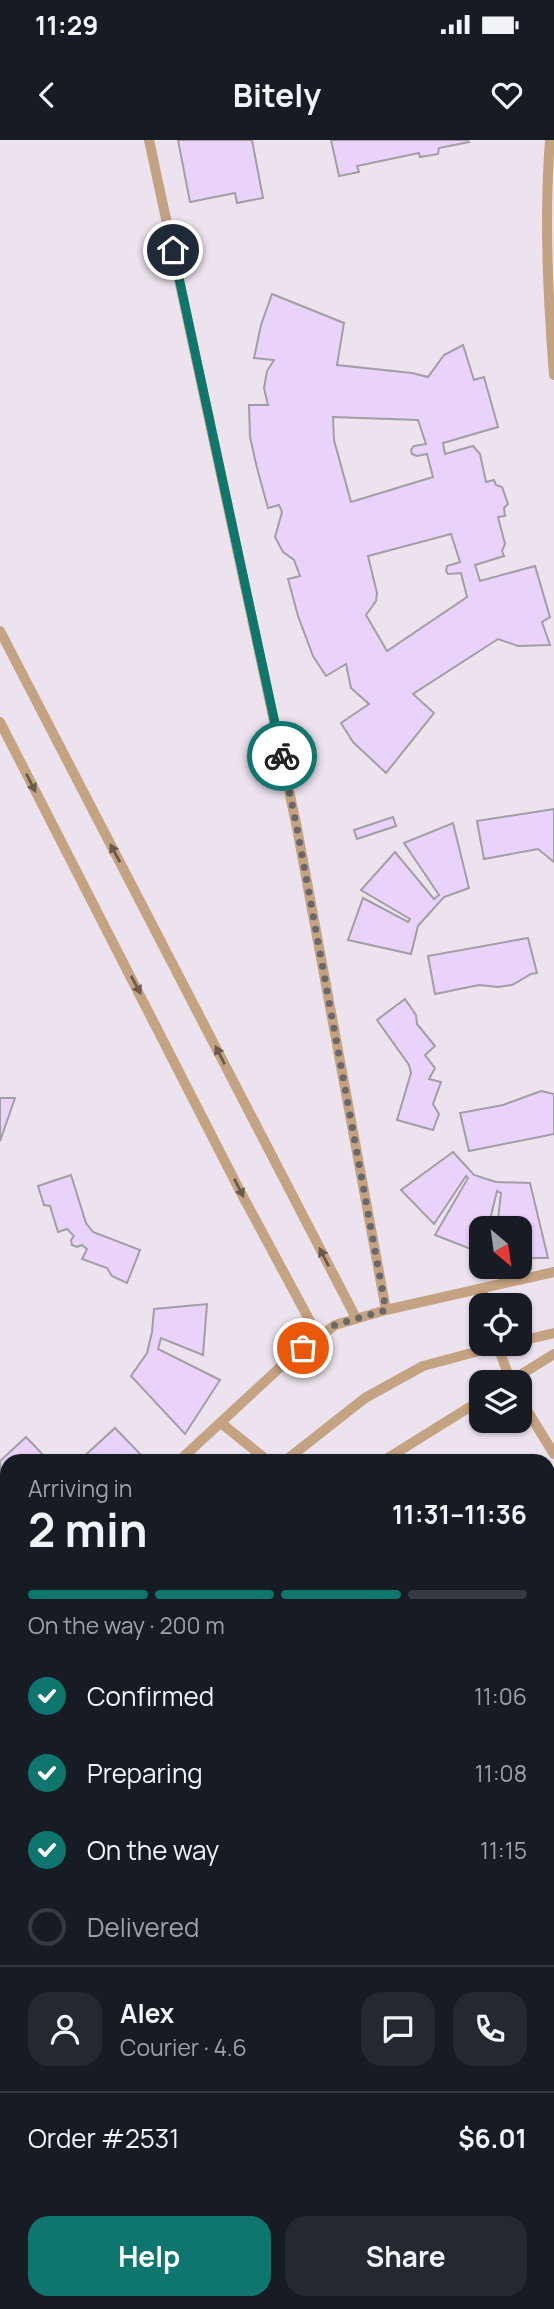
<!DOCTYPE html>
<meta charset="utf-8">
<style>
body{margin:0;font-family:Manrope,sans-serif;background:#242831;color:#f1f3f6;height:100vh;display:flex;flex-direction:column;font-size:26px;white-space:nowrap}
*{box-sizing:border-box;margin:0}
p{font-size:23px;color:#9ea1a6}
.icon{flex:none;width:38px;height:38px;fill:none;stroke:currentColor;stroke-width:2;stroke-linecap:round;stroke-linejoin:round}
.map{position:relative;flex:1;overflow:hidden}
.side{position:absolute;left:0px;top:1314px;width:555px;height:856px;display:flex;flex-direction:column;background:#171b24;border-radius:21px 21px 0 0;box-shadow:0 2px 5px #0004}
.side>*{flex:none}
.needle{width:46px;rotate:151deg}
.fabs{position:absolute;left:469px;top:1076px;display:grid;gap:14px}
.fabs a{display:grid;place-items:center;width:63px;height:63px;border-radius:14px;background:#171b24;box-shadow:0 2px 5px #0004;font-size:35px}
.pin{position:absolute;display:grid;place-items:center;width:60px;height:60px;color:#fff;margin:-30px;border:4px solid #fff;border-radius:50%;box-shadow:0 2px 7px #0007}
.courier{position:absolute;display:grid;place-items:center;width:70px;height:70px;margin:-35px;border:5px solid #0f766e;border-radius:50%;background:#fff;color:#222;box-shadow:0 2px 9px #0007}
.overview em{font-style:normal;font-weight:700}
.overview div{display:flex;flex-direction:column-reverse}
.overview{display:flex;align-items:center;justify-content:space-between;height:119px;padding:0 28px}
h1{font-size:46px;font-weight:700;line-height:52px}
.bar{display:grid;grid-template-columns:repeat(4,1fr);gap:10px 7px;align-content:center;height:84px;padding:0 28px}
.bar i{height:9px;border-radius:5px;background:#363941}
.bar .selected{background:#0f766e}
.bar p{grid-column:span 4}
.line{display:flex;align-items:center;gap:18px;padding:0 28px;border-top:2px solid #363941}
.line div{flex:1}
.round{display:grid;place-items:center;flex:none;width:74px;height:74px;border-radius:21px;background:#242831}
ol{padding:0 28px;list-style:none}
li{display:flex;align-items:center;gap:21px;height:77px}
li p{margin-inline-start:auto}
li .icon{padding:7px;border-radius:50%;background:#0f766e;color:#fff;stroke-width:4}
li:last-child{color:#9ea1a6}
li i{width:38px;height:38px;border:4px solid #363941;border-radius:50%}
.cta{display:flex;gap:14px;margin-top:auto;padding:14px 28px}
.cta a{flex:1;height:80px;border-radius:21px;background:#0f766e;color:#fff;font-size:28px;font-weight:700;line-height:80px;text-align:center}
.cta a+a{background:#242831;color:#f1f3f6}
.status{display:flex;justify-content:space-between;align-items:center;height:49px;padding:0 35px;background:#171b24;direction:ltr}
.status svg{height:19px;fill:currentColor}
header{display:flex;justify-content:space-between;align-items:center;height:91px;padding:0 28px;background:#171b24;font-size:32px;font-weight:700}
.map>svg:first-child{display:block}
.built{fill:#ede3ee;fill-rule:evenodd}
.building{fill:#ead3fa;stroke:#a19ea4;stroke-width:2;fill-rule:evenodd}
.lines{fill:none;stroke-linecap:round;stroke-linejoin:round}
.lane{stroke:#c4a382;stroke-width:10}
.secondary{stroke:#ac7c49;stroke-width:21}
.highway{stroke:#785024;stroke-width:21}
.oneway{fill:#6a5a4c}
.done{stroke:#6a676a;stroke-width:7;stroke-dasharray:0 12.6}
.route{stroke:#0f766e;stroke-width:9}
</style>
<div class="status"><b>11:29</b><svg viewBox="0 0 49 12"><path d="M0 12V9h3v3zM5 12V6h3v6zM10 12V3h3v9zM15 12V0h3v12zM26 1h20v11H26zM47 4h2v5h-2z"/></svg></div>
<header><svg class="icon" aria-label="back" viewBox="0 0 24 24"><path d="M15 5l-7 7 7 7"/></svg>Bitely<svg class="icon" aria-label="heart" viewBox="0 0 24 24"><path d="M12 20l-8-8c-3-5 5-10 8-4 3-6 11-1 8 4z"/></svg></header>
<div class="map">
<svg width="554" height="2169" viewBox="0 0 554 2169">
<rect width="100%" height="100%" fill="#f4eff4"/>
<path class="built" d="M 0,0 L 554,0 L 554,1879 L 548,1881 L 548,1321 L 7,1321 L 7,1473 L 0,1466 ZM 481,1088 L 520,1088 L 520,1127 L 481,1127 ZM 481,1166 L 520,1166 L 520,1204 L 481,1204 ZM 481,1242 L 520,1242 L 520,1281 L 481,1281 Z"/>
<g class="building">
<polygon points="178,0 252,0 263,58 237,63 235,53 190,62"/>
<polygon points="331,0 468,0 469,2 439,8 438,14 420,17 419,13 357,26 359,32 339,36"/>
<path d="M 272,154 L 344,183 L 337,225 L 412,233 L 428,237 L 444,215 L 463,205 L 474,240 L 484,237 L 498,287 L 443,303 L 445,314 L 473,306 L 480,314 L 486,342 L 494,340 L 496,345 L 502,347 L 508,364 L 504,368 L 505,376 L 498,377 L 505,404 L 502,411 L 504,416 L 475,425 L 480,441 L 535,426 L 550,477 L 542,482 L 550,505 L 518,506 L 498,499 L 413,554 L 434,573 L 386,633 L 353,602 L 341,583 L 369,564 L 351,548 L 346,524 L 326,536 L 313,516 L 298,476 L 288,439 L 300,436 L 294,420 L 283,412 L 275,397 L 282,372 L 279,365 L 268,368 L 257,328 L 250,297 L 249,265 L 268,265 L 264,248 L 267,231 L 274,220 L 254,218 L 261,185 ZM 333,277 L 418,280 L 426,304 L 414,306 L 411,310 L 412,314 L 417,316 L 427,314 L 433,337 L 351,362 L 334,300 ZM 451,394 L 460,422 L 447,426 L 446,431 L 448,434 L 461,433 L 467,457 L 387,511 L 366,475 L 376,461 L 377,453 L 368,416 Z"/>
<polygon points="554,669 554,722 538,709 484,719 477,681"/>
<polygon points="393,677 396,686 357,699 354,690"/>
<polygon points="453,683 469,748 444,757 425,778 418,786 411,814 348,800 363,758 408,782 410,779 361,750 395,712 434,759 439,755 404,703"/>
<polygon points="528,798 537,833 531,834 512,845 498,847 479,845 435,854 428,816"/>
<polygon points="405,859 416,875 417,884 435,906 425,915 435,928 429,939 441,942 433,964 439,974 433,990 397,980 411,933 409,925 377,880"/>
<polygon points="541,951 554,954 554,994 469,1011 460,973 503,965"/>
<polygon points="0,958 15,958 0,1001"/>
<polygon points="453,1012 474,1035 496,1042 530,1043 548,1118 520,1118 520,1088 497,1088 501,1053 497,1051 488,1088 481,1088 481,1113 435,1095 468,1038 466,1036 434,1084 401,1050"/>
<polygon points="71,1035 86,1083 93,1092 140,1110 127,1143 112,1136 107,1128 82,1119 87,1109 82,1105 77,1107 72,1105 71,1100 74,1096 67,1089 58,1092 50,1066 44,1065 38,1046"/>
<polygon points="207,1164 203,1215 161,1198 158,1209 220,1240 185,1294 131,1236 147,1213 152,1192 154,1169"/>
<polygon points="115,1288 147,1321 79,1321"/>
<polygon points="26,1297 49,1321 7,1321 7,1345 0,1337 0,1321"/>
<polygon points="548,1430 554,1440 554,1535 548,1537"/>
<polygon points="0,1849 7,1850 7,1879 0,1878"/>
<polygon points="0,1928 7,1929 7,1957 0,1956"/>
</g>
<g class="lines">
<g class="lane">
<polyline points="149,0 297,688 386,1170"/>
<path d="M 550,0 C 544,79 548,157 554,235"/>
<polyline points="0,491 356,1178"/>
<polyline points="0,582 240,1051 318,1196"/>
<polyline points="482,1149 486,1166"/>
<polyline points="520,1201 554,1193"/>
<polyline points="497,1204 511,1242"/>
<polyline points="509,1242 554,1214"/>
<polyline points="520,1259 554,1314"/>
<polyline points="221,1283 268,1321"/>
<polyline points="179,1321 288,1220 335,1185 386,1170 554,1132"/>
<polyline points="285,1321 365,1258 423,1226 505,1204"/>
<polyline points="383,1321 481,1260"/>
<polyline points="0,1396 7,1402"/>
<polyline points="0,1468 7,1462"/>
<polyline points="0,1498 7,1491"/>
<polyline points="548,1606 554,1602"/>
<polyline points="0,1822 7,1823"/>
<polyline points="0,2118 7,2105"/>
<polyline points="0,2123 7,2130"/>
<polyline points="23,2163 24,2169"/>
<polyline points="333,2163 334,2169"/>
</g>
<g class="secondary">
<polyline points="548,1918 554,1914"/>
<polyline points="548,2135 554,2140"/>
</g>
<g class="highway">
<polyline points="0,1516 7,1522"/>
<polyline points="0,1564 7,1570"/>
</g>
</g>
<defs><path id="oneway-solid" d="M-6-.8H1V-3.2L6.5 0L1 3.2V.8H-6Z" transform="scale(1.75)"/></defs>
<g class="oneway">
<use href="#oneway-solid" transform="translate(31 643) rotate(63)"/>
<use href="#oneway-solid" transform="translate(115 713) rotate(-118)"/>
<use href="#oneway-solid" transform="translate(136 845) rotate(62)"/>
<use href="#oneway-solid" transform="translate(220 915) rotate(-117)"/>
<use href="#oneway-solid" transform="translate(239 1048) rotate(63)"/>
<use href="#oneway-solid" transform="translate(324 1117) rotate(-117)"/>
</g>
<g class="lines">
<polyline class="done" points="282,616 297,688 386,1170 335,1185 303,1208"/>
<polyline class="route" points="173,110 282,616"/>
</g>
</svg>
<div class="fabs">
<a><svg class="needle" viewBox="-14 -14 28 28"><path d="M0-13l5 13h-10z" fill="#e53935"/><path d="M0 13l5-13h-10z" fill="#9ea1a6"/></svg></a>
<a><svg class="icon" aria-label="locate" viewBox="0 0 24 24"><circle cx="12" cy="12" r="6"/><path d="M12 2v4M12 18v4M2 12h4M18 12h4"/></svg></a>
<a><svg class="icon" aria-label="layers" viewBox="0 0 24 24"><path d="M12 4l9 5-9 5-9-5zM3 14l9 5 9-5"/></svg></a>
</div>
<div class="pin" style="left:303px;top:1208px;background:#ea580c"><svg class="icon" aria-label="bag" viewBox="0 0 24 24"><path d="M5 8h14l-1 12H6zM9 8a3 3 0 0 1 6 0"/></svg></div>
<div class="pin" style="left:173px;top:110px;background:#1f2937"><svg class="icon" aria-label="home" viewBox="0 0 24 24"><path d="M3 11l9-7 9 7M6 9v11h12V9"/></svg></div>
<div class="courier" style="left:282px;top:616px"><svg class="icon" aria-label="bike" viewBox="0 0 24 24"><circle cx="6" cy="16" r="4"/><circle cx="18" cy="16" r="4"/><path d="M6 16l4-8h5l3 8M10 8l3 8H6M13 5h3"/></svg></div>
<section class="side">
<div class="overview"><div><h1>2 min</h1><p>Arriving in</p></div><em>11:31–11:36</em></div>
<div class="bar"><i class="selected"></i><i class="selected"></i><i class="selected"></i><i></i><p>On the way · 200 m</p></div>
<ol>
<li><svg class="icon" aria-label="check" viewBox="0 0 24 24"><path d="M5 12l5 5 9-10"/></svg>Confirmed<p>11:06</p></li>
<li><svg class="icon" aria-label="check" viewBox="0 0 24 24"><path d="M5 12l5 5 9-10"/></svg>Preparing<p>11:08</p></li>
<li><svg class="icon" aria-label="check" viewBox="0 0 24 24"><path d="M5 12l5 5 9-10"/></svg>On the way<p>11:15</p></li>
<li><i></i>Delivered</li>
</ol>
<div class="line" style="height:126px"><a class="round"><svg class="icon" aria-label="person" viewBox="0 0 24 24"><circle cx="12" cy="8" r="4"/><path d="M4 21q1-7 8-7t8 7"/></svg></a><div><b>Alex</b><p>Courier · 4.6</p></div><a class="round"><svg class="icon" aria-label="chat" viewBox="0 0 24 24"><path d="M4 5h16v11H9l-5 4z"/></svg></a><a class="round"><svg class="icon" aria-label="phone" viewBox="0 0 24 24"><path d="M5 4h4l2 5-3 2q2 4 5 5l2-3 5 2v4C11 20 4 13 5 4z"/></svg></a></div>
<div class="line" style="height:91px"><div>Order #2531</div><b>$6.01</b></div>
<div class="cta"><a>Help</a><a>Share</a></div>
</section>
</div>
